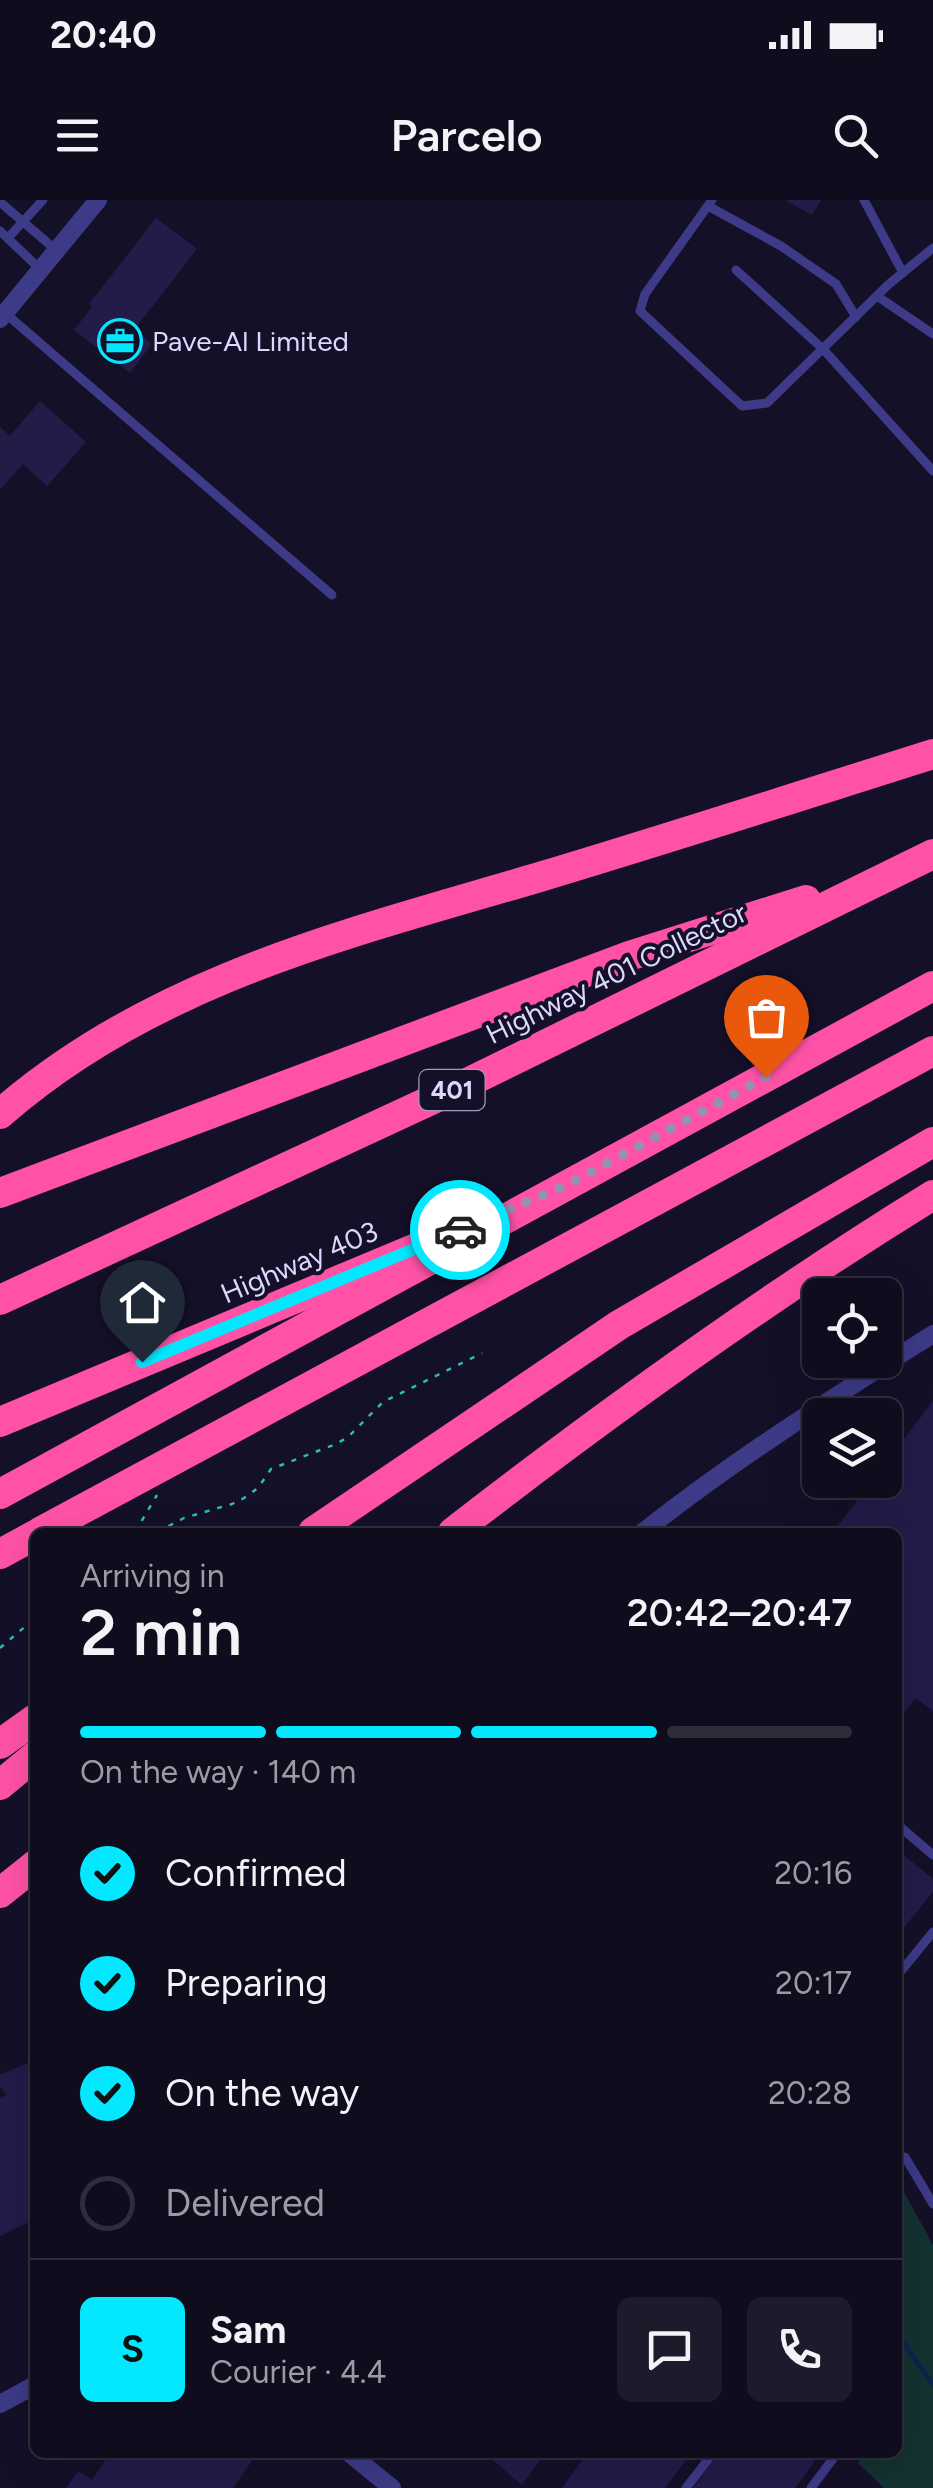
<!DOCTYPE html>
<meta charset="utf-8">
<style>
body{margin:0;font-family:Figtree,sans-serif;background:#1d1a2b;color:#f1f3f6;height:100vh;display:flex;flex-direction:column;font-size:38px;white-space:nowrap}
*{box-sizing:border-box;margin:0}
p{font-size:32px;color:#9b9ba4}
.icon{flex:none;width:55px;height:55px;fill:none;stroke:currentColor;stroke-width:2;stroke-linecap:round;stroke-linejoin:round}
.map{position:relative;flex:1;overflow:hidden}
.sheet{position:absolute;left:30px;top:1328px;width:872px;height:930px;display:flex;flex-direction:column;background:#0f0c1e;border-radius:15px;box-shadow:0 10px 40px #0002,0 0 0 2px #2f2c3c}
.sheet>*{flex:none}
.fabs{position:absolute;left:802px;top:1078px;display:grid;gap:20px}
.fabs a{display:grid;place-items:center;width:100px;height:100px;border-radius:15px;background:#0f0c1e;box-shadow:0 10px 40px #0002,0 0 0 2px #2f2c3c;font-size:50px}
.pin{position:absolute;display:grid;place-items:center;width:85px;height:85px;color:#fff;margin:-102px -42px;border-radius:50% 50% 50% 0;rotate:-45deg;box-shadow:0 0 10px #0007}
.pin .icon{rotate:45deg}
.courier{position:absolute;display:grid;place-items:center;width:100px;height:100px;margin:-50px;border:8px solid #03e8ff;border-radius:50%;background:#fff;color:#222;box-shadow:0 2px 12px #0007}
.head em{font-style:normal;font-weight:600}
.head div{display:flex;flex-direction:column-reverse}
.head{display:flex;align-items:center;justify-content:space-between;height:170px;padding:0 50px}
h1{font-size:65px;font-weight:600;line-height:75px}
.bar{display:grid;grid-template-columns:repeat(4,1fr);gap:15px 10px;align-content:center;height:120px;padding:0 50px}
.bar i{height:12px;border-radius:8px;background:#2f2c3c}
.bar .selected{background:#03e8ff}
.bar p{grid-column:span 4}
.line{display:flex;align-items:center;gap:25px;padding:0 50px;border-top:2px solid #2f2c3c}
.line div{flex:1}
.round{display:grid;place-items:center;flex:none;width:105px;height:105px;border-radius:15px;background:#1d1a2b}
ol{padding:0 50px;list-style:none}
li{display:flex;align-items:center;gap:30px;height:110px}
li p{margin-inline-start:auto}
li .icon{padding:10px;border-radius:50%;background:#03e8ff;color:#111;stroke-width:4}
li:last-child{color:#9b9ba4}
li i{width:55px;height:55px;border:5px solid #2f2c3c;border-radius:50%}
.status{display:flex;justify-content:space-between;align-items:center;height:70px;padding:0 50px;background:#0f0c1e;direction:ltr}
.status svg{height:28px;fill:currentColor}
header{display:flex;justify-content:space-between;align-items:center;height:130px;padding:0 50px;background:#0f0c1e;font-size:45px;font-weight:600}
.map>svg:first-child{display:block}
.green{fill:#133231}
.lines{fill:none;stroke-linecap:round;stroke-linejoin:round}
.stream{stroke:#0c244b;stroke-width:5}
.building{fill:#241b49}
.path{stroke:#2ebbb2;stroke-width:2.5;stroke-dasharray:5 8;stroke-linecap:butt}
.lane{stroke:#3d3a88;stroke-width:9}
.street{stroke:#3d3a88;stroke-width:18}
.highway{stroke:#ff52a6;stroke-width:30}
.done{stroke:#9591b4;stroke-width:10;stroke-dasharray:0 18}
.route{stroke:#03e8ff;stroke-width:12}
.labels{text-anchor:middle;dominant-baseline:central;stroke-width:8;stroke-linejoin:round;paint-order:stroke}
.shield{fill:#141028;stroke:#9f9bbe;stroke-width:2.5}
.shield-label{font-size:25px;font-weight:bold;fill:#dbd7ff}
.poi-label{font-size:28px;fill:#dbd7ff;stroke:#141028;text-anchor:start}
.street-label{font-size:28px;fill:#dbd7ff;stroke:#141028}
</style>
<div class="status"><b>20:40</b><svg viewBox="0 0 49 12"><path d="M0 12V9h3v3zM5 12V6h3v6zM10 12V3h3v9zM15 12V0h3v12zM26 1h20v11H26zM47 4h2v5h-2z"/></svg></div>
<header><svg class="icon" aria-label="menu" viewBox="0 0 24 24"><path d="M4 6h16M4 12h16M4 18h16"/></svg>Parcelo<svg class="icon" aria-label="search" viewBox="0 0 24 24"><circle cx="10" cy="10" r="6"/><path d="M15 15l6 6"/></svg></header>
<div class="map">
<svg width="933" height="2288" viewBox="0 0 933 2288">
<rect width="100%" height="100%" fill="#141028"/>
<polygon class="green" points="898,1981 933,2045 933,2288 884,2288 858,2263 863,2253 898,2252"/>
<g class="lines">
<polyline class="stream" points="898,2135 933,2185"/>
</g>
<g class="building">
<polygon points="785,0 821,0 812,15"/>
<polygon points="156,18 197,49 134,130 152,144 130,173 74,130 92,107 89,104"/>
<polygon points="40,201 86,242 47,286 23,264 0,290 0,227 10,236"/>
<polygon points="933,1201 933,1511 915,1498 898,1521 898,1332 833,1332 873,1280 885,1280 885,1264"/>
<polygon points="898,1650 933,1679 933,1692 901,1731 898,1728"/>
<polygon points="35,1860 35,2019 0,2036 0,1898 6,1895 0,1886 0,1875"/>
<polygon points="111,2252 258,2252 233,2288 66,2288 78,2271 92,2280"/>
<polygon points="483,2252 546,2252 522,2285"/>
<polygon points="588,2252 692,2252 665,2288 562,2288"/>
<polygon points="720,2252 818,2252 820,2254 795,2288 693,2288"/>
</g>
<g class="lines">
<g class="path">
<polyline points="135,1332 157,1295"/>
<polyline points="157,1332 184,1318 232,1304 244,1298 258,1288 271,1269 336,1244 348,1237 383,1202 482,1153"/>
<polyline points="0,1448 35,1418"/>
</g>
<g class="lane">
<polyline points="712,0 645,94 640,111 742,206 767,203 889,84 933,48"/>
<polyline points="864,0 903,73"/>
<polyline points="0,2 56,50"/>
<polyline points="708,6 781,46 836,84 856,117"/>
<polyline points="0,31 41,70"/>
<polyline points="8,38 43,0"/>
<polyline points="736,70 823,149 933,271"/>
<polyline points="877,96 933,134"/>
<polyline points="5,113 332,395"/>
<polyline points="898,1625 933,1655"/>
<polyline points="898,1770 902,1770 933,1732"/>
<polyline points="905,1957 933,2004"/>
<polyline points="686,2288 714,2252"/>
<polyline points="811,2288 838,2252"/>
</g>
<g class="street">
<polyline points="0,119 98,0"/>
<path d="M 643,1332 C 735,1259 834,1197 933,1134"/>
<polyline points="0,2204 35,2185"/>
<polyline points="348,2252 392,2288"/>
</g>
<g class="highway">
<path d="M 0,914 C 154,779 351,733 543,676 C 673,637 803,595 933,554"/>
<polyline points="0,993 629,756 806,700"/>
<polyline points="0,1100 455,889 933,654"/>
<polyline points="0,1222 416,1048"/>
<polyline points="0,1294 933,786"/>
<polyline points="40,1332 933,851"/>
<polyline points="313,1332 619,1125 933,942"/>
<path d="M 453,1332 C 608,1212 766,1098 933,995"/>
<polyline points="0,1354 35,1335"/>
<polyline points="0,1544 35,1519"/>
<polyline points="0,1585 35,1556"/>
<polyline points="0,1693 35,1665"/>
</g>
</g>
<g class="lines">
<polyline class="done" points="460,1030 567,985 766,877"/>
<polyline class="route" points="142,1162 460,1030"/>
</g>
<defs>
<g id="office-ring" transform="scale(2.25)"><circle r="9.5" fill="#141028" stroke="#03e8ff" stroke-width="1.5"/><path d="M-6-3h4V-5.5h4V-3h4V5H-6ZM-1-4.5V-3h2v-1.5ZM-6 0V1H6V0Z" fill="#03e8ff"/></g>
</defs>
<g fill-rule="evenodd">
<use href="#office-ring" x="120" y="141"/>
</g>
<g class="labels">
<rect class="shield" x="419.5" y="870" width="65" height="40" rx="8"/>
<g class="shield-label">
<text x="452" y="890">401</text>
</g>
<g class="poi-label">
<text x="152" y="141">Pave-Al Limited</text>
</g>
<g class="street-label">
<text transform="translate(616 773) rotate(-26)">Highway 401 Collector</text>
<text transform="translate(299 1062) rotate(-23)">Highway 403</text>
</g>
</g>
</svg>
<div class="fabs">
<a><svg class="icon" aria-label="locate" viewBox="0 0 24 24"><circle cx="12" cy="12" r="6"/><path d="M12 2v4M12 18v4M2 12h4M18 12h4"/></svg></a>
<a><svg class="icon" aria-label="layers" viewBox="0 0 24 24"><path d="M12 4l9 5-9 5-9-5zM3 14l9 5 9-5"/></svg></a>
</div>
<div class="pin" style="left:766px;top:877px;background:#ea580c"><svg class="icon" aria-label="bag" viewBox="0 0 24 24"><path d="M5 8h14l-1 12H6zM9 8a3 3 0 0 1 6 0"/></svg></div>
<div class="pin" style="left:142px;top:1162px;background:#1f2937"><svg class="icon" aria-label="home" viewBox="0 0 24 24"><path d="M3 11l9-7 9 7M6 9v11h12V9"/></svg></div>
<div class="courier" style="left:460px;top:1030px"><svg class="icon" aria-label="car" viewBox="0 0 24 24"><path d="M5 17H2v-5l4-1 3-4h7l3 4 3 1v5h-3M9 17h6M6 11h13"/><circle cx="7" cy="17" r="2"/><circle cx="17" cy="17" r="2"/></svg></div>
<section class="sheet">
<div class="head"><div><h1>2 min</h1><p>Arriving in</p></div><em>20:42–20:47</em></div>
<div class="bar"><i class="selected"></i><i class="selected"></i><i class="selected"></i><i></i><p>On the way · 140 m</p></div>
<ol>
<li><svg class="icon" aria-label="check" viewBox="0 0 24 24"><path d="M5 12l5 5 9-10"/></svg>Confirmed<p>20:16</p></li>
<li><svg class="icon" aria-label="check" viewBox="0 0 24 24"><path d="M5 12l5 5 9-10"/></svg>Preparing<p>20:17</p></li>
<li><svg class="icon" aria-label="check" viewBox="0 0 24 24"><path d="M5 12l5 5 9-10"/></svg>On the way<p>20:28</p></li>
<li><i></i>Delivered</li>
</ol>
<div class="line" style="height:180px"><b class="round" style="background:#03e8ff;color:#111">S</b><div><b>Sam</b><p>Courier · 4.4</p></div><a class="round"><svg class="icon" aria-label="chat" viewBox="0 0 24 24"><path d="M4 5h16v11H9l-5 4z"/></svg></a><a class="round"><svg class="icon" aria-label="phone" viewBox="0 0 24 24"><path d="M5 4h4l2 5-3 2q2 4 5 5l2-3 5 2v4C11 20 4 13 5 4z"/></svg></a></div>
</section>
</div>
